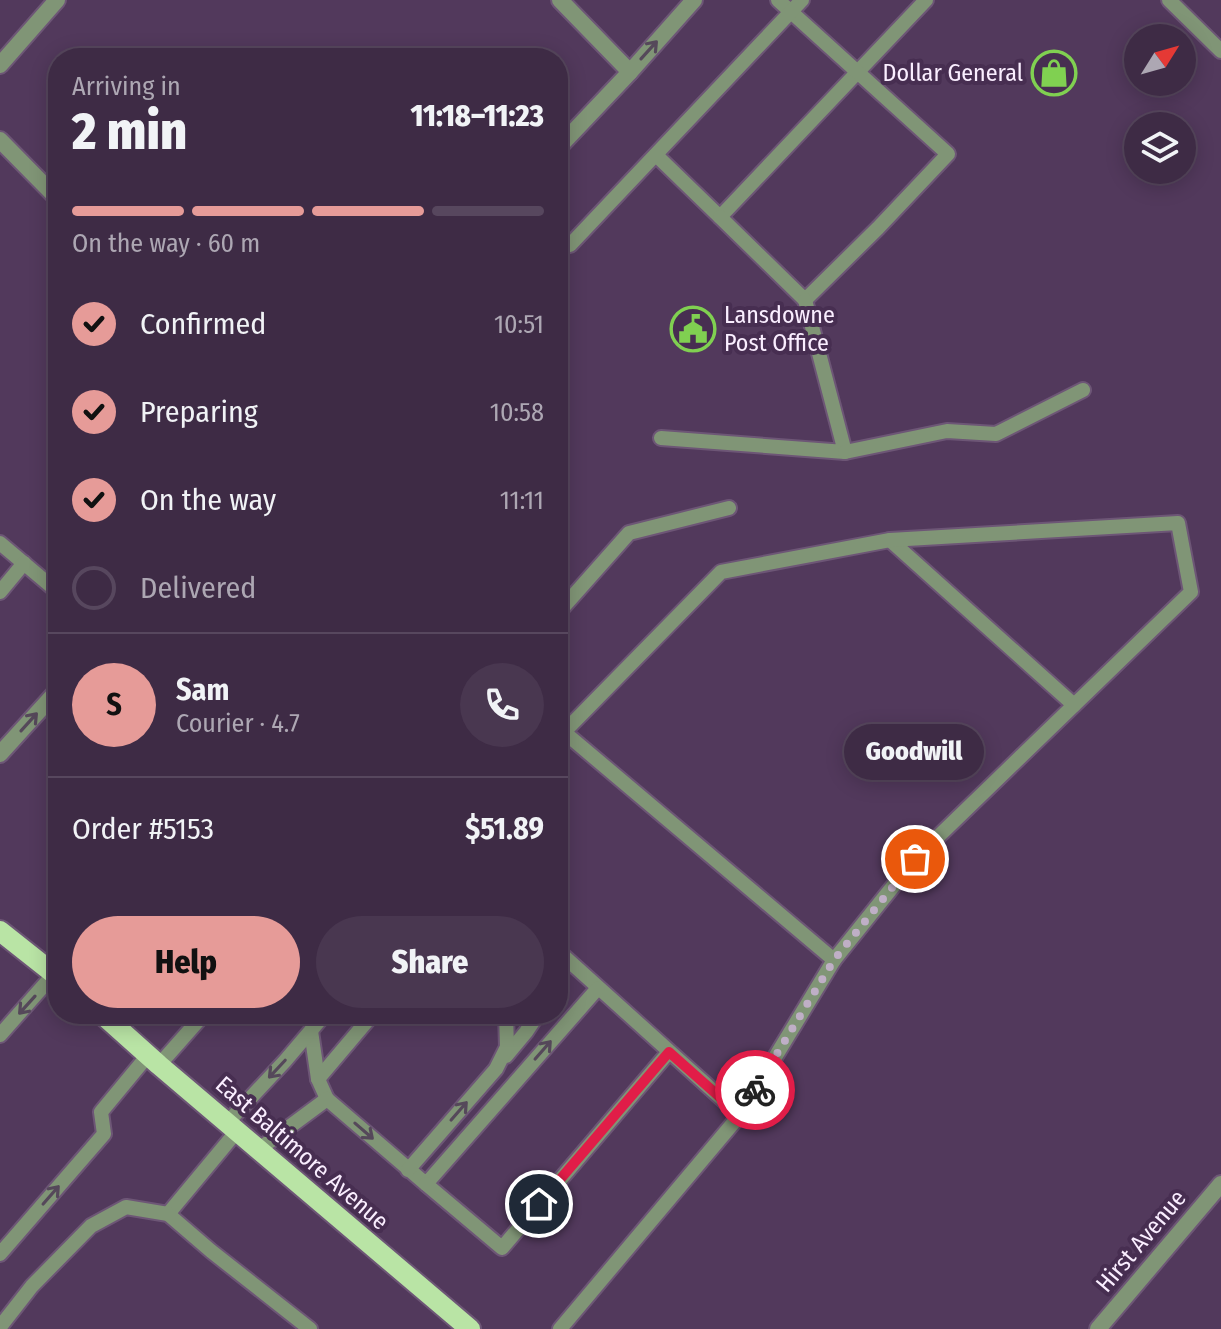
<!DOCTYPE html>
<meta charset="utf-8">
<style>
body{margin:0;font-family:"Fira Sans Condensed",sans-serif;background:#493750;color:#f1f3f6;height:100vh;display:flex;flex-direction:column;font-size:30px;white-space:nowrap}
*{box-sizing:border-box;margin:0}
p{font-size:26px;color:#ada7b3}
.icon{flex:none;width:44px;height:44px;fill:none;stroke:currentColor;stroke-width:2;stroke-linecap:round;stroke-linejoin:round}
.map{position:relative;flex:1;overflow:hidden}
.drawer{position:absolute;left:48px;top:48px;width:520px;height:976px;display:flex;flex-direction:column;background:#3e2b45;border-radius:32px;box-shadow:0 4px 20px #0003,0 0 0 2px #57475e}
.drawer>*{flex:none}
.needle{width:52px;rotate:53deg}
.tools{position:absolute;left:1124px;top:24px;display:grid;gap:16px}
.tools a{display:grid;place-items:center;width:72px;height:72px;border-radius:50%;background:#3e2b45;box-shadow:0 4px 20px #0003,0 0 0 2px #57475e;font-size:40px}
.pin{position:absolute;display:grid;place-items:center;width:68px;height:68px;color:#fff;margin:-34px;border:4px solid #fff;border-radius:50%;box-shadow:0 2px 8px #0007}
.courier{position:absolute;display:grid;place-items:center;width:80px;height:80px;margin:-40px;border:6px solid #e11d48;border-radius:50%;background:#fff;color:#222;box-shadow:0 2px 10px #0007}
.bubble{position:absolute;height:56px;border-radius:28px;background:#3e2b45;box-shadow:0 4px 20px #0003,0 0 0 2px #57475e;font-size:26px;font-weight:800;line-height:56px;text-align:center}
.summary em{font-style:normal;font-weight:800}
.summary div{display:flex;flex-direction:column-reverse}
.summary{display:flex;align-items:center;justify-content:space-between;height:136px;padding:0 24px}
h1{font-size:52px;font-weight:800;line-height:60px}
.bar{display:grid;grid-template-columns:repeat(4,1fr);gap:12px 8px;align-content:center;height:96px;padding:0 24px}
.bar i{height:10px;border-radius:6px;background:#57475e}
.bar .current{background:#e69b98}
.bar p{grid-column:span 4}
.line{display:flex;align-items:center;gap:20px;padding:0 24px;border-top:2px solid #57475e}
.line div{flex:1}
.round{display:grid;place-items:center;flex:none;width:84px;height:84px;border-radius:42px;background:#493750}
ol{padding:0 24px;list-style:none}
li{display:flex;align-items:center;gap:24px;height:88px}
li p{margin-inline-start:auto}
li .icon{padding:8px;border-radius:50%;background:#e69b98;color:#111;stroke-width:4}
li:last-child{color:#ada7b3}
li i{width:44px;height:44px;border:4px solid #57475e;border-radius:50%}
.primary-button{display:flex;gap:16px;margin-top:auto;padding:16px 24px}
.primary-button a{flex:1;height:92px;border-radius:48px;background:#e69b98;color:#111;font-size:32px;font-weight:800;line-height:92px;text-align:center}
.primary-button a+a{background:#493750;color:#f1f3f6}
.map>svg:first-child{display:block}
.lines{fill:none;stroke-linecap:round;stroke-linejoin:round}
.service-casing{stroke:#6d5676;stroke-width:18}
.minor-casing{stroke:#6d5676;stroke-width:20}
.primary-casing{stroke:#6d5676;stroke-width:24}
.service{stroke:#809576;stroke-width:14}
.minor{stroke:#809576;stroke-width:16}
.primary{stroke:#b9e4a5;stroke-width:20}
.oneway{stroke:#55485a}
.done{stroke:#bfafc6;stroke-width:8;stroke-dasharray:0 14.4}
.route{stroke:#e11d48;stroke-width:10}
.labels{text-anchor:middle;dominant-baseline:central;stroke-width:8;stroke-linejoin:round;paint-order:stroke}
.poi-label{font-size:24px;fill:#faeeff;stroke:#472e51;text-anchor:end}
.street-label{font-size:24px;fill:#faeeff;stroke:#472e51}
</style>
<div class="map">
<svg width="1221" height="1329" viewBox="0 0 1221 1329">
<rect width="100%" height="100%" fill="#52395c"/>
<g class="lines">
<g class="service-casing">
<g id="service">
<polyline points="1169,0 1221,51"/>
<polyline points="656,155 720,217 926,0"/>
<polyline points="720,217 805,300 878,228 948,154 778,0"/>
<polyline points="570,245 802,0"/>
<polyline points="661,438 845,452 805,300"/>
<polyline points="845,452 947,431 996,434 1083,390"/>
<polyline points="890,540 1074,705"/>
<polyline points="0,543 58,592"/>
<polyline points="0,592 24,563"/>
<polyline points="558,613 629,533 729,508"/>
<polyline points="564,732 721,572 890,540 1178,523 1191,592 915,859 834,960"/>
<polyline points="558,739 564,732 834,960 740,1115 560,1329"/>
<polyline points="58,803 58,806"/>
<polyline points="558,951 740,1115"/>
<polyline points="311,1031 318,1079 327,1099"/>
<polyline points="0,1035 54,974"/>
<polyline points="506,1056 526,1032 538,1014"/>
<polyline points="159,1065 204,1014"/>
<polyline points="318,1079 373,1014"/>
<polyline points="227,1123 285,1061 325,1014"/>
<polyline points="258,1150 327,1099 426,1184 598,988"/>
<polyline points="408,1170 496,1069 507,1047 506,1014"/>
<polyline points="426,1184 502,1248 669,1052"/>
<polyline points="168,1214 237,1131"/>
<polyline points="0,1254 104,1134 101,1112 149,1054"/>
<polyline points="0,1327 32,1286 91,1226 126,1207 168,1214 211,1251 310,1329"/>
</g>
</g>
<g class="minor-casing">
<g id="minor">
<polyline points="560,0 630,72"/>
<polyline points="0,65 57,0"/>
<polyline points="0,140 58,199"/>
<polyline points="558,148 630,72 694,0"/>
<polyline points="0,754 58,690"/>
<polyline points="1098,1329 1221,1184"/>
</g>
</g>
<g class="primary-casing">
<g id="primary">
<polyline points="0,931 58,977"/>
<polyline points="102,1014 159,1065 470,1329"/>
</g>
</g>
<use href="#service" class="service"/>
<use href="#minor" class="minor"/>
<use href="#primary" class="primary"/>
</g>
<defs><path id="oneway-shaft" d="M-6 0H5M1.5-3L5.5 0L1.5 3" fill="none" stroke-width="1.6" stroke-linecap="round" stroke-linejoin="round" transform="scale(2)"/></defs>
<g class="oneway">
<use href="#oneway-shaft" transform="translate(649 50) rotate(-48)"/>
<use href="#oneway-shaft" transform="translate(29 722) rotate(-48)"/>
<use href="#oneway-shaft" transform="translate(27 1005) rotate(132)"/>
<use href="#oneway-shaft" transform="translate(543 1050) rotate(-49)"/>
<use href="#oneway-shaft" transform="translate(277 1069) rotate(133)"/>
<use href="#oneway-shaft" transform="translate(459 1111) rotate(-49)"/>
<use href="#oneway-shaft" transform="translate(364 1131) rotate(41)"/>
<use href="#oneway-shaft" transform="translate(51 1195) rotate(-49)"/>
</g>
<g class="lines">
<polyline class="done" points="755,1090 834,960 915,859"/>
<polyline class="route" points="539,1204 669,1052 740,1115 755,1090"/>
</g>
<defs>
<g id="shop-ring" transform="scale(2.3)"><circle r="9.5" fill="#472e51" stroke="#80d051" stroke-width="1.5"/><path d="M-5-2.5h2.3a2.7 3.5 0 0 1 5.4 0H5L5.5 6h-11ZM-1.5-2.5h3a1.5 2.3 0 0 0-3 0Z" fill="#80d051"/></g>
<g id="civic-ring" transform="scale(2.3)"><circle r="9.5" fill="#472e51" stroke="#80d051" stroke-width="1.5"/><path d="M-.6-6.5H3V-4.5H.6V-3L4-1V1h2V6H-6V1h2V-1L-.6-3ZM-1.2 2.5V6h2.4V2.5Z" fill="#80d051"/></g>
</defs>
<g fill-rule="evenodd">
<use href="#shop-ring" x="1054" y="73"/>
<use href="#civic-ring" x="693" y="329"/>
</g>
<g class="labels">
<g class="poi-label">
<text x="1023" y="73">Dollar General</text>
<text x="724" y="315" text-anchor="start">Lansdowne<tspan x="724" dy="28">Post Office</tspan></text>
</g>
<g class="street-label">
<text transform="translate(302 1153) rotate(41)">East Baltimore Avenue</text>
<text transform="translate(1141 1241) rotate(-50)">Hirst Avenue</text>
</g>
</g>
</svg>
<div class="tools">
<a><svg class="needle" viewBox="-14 -14 28 28"><path d="M0-13l5 13h-10z" fill="#e53935"/><path d="M0 13l5-13h-10z" fill="#ada7b3"/></svg></a>
<a><svg class="icon" aria-label="layers" viewBox="0 0 24 24"><path d="M12 4l9 5-9 5-9-5zM3 14l9 5 9-5"/></svg></a>
</div>
<div class="pin" style="left:915px;top:859px;background:#ea580c"><svg class="icon" aria-label="bag" viewBox="0 0 24 24"><path d="M5 8h14l-1 12H6zM9 8a3 3 0 0 1 6 0"/></svg></div>
<div class="pin" style="left:539px;top:1204px;background:#1f2937"><svg class="icon" aria-label="home" viewBox="0 0 24 24"><path d="M3 11l9-7 9 7M6 9v11h12V9"/></svg></div>
<div class="courier" style="left:755px;top:1090px"><svg class="icon" aria-label="bike" viewBox="0 0 24 24"><circle cx="6" cy="16" r="4"/><circle cx="18" cy="16" r="4"/><path d="M6 16l4-8h5l3 8M10 8l3 8H6M13 5h3"/></svg></div>
<div class="bubble" style="left:844px;top:724px;width:140px">Goodwill</div>
<section class="drawer">
<div class="summary"><div><h1>2 min</h1><p>Arriving in</p></div><em>11:18–11:23</em></div>
<div class="bar"><i class="current"></i><i class="current"></i><i class="current"></i><i></i><p>On the way · 60 m</p></div>
<ol>
<li><svg class="icon" aria-label="check" viewBox="0 0 24 24"><path d="M5 12l5 5 9-10"/></svg>Confirmed<p>10:51</p></li>
<li><svg class="icon" aria-label="check" viewBox="0 0 24 24"><path d="M5 12l5 5 9-10"/></svg>Preparing<p>10:58</p></li>
<li><svg class="icon" aria-label="check" viewBox="0 0 24 24"><path d="M5 12l5 5 9-10"/></svg>On the way<p>11:11</p></li>
<li><i></i>Delivered</li>
</ol>
<div class="line" style="height:144px"><b class="round" style="background:#e69b98;color:#111">S</b><div><b>Sam</b><p>Courier · 4.7</p></div><a class="round"><svg class="icon" aria-label="phone" viewBox="0 0 24 24"><path d="M5 4h4l2 5-3 2q2 4 5 5l2-3 5 2v4C11 20 4 13 5 4z"/></svg></a></div>
<div class="line" style="height:104px"><div>Order #5153</div><b>$51.89</b></div>
<div class="primary-button"><a>Help</a><a>Share</a></div>
</section>
</div>
